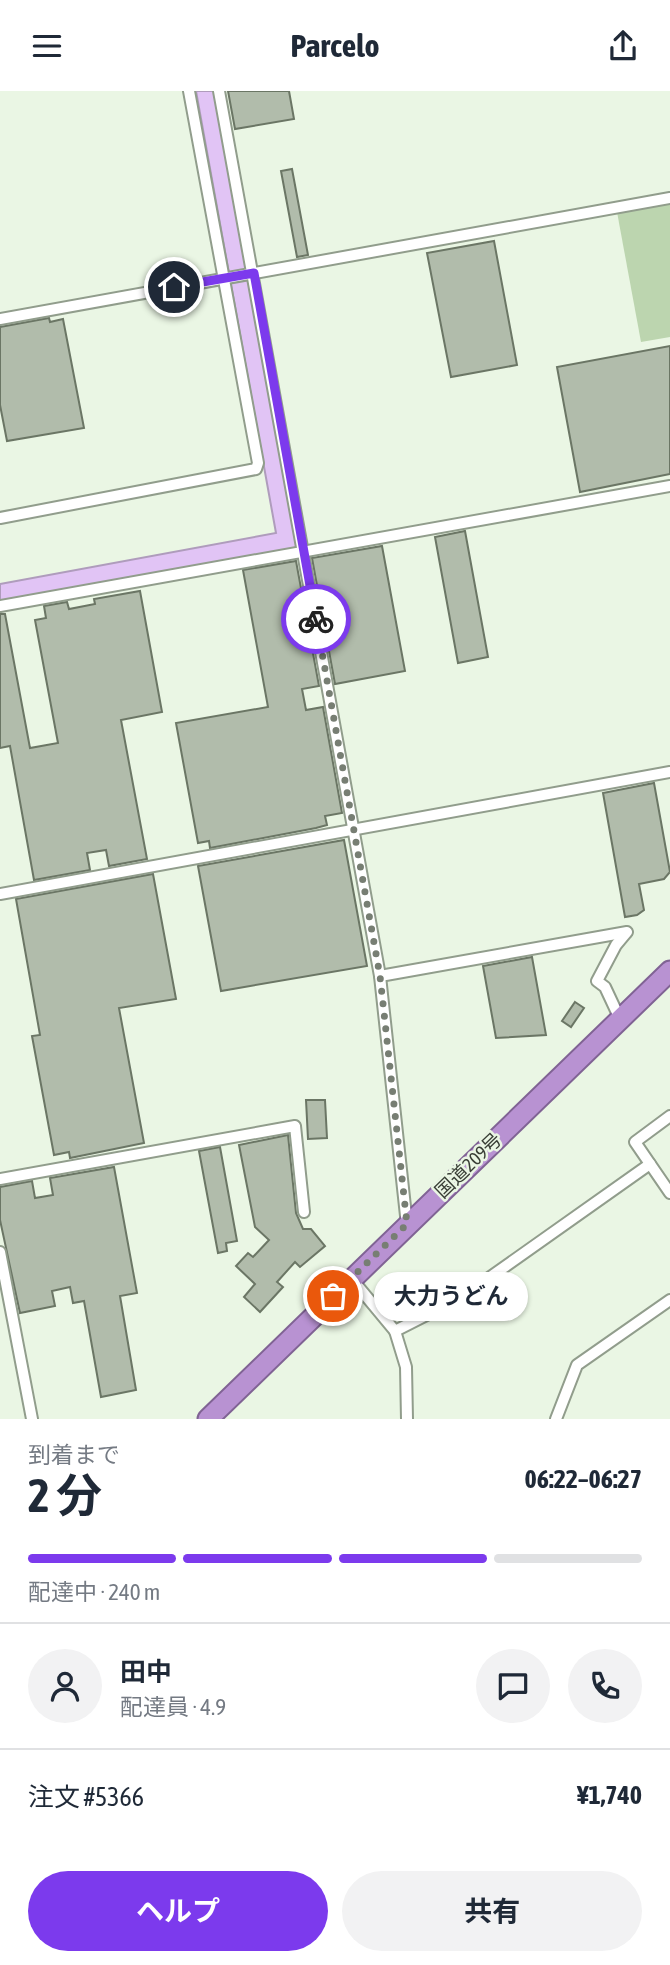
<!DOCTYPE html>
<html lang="ja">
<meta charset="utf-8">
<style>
body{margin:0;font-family:"Asap Condensed","Noto Sans JP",sans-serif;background:#f2f2f3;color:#1f2937;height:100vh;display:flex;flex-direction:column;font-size:26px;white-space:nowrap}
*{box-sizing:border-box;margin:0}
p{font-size:23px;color:#747a83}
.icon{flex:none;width:38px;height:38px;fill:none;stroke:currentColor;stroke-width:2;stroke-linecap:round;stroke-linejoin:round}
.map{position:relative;height:1328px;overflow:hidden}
.side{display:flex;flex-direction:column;background:#fff;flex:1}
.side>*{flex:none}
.pin{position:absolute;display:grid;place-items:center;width:60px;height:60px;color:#fff;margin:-30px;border:4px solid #fff;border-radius:50%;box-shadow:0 2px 7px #0007}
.courier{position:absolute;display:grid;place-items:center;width:70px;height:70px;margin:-35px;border:5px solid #7c3aed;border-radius:50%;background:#fff;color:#222;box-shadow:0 2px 9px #0007}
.bubble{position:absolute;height:49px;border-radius:24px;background:#fff;box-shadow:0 2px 5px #0004;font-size:23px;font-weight:700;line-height:49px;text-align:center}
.head em{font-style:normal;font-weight:700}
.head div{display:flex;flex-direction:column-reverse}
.head{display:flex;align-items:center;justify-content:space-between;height:119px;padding:0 28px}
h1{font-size:46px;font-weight:700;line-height:52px}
.bar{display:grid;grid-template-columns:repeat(4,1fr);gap:10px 7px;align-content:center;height:84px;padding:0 28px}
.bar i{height:9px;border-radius:5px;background:#e0e1e3}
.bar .current{background:#7c3aed}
.bar p{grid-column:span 4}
.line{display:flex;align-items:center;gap:18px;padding:0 28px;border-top:2px solid #e0e1e3}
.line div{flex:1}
.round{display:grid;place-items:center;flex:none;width:74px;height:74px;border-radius:37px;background:#f2f2f3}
.cta{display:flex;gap:14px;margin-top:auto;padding:14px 28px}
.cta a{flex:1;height:80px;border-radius:42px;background:#7c3aed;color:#fff;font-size:28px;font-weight:700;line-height:80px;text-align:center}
.cta a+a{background:#f2f2f3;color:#1f2937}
header{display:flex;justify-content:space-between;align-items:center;height:91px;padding:0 28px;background:#fff;font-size:32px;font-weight:700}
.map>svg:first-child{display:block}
.green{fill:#bcd5af}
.water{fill:#e1c4f5;stroke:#af9cbc;stroke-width:2}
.building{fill:#b1bcab;stroke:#6b7665;stroke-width:2}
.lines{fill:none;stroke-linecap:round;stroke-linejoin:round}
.minor-casing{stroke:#919d8c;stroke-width:14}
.trunk-casing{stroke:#806394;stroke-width:23}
.minor{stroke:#fff;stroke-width:10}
.trunk{stroke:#b892d2;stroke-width:19}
.done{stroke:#777e73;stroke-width:7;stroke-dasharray:0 12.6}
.route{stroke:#7c3aed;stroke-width:9}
.labels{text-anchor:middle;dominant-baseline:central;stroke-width:5;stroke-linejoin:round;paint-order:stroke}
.street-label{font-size:19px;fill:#393e36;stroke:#eaf6e4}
</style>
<header><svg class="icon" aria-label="menu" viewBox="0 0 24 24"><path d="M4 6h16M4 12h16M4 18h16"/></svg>Parcelo<svg class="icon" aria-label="share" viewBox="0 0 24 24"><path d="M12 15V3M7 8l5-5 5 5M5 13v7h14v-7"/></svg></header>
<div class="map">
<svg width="670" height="1328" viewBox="0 0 670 1328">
<rect width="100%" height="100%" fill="#eaf6e4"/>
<polygon class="green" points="670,111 670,246 641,251 617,121"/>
<polygon class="water" points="196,0 215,0 298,454 296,457 0,512 0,493 276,442"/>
<g class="building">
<polygon points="228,0 289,0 294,28 235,38"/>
<polygon points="292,78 308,164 297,166 281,80"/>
<polygon points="494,150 517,274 451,286 427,162"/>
<polygon points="49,227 50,231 63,228 84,337 7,350 0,314 0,236"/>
<polygon points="670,255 670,383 580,401 557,276"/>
<polygon points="465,440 488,566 458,572 435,446"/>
<polygon points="382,455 405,580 335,593 312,467"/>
<polygon points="296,470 319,595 302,598 306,619 323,616 342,722 325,725 327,734 316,737 210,757 209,750 198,752 176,632 268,616 243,479"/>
<polygon points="140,500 162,621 121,629 147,768 109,775 106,759 87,762 90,779 34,789 10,655 0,657 0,523 5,523 30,657 58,652 35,529 46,527 44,515 67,511 69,518 95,513 94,508"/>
<polygon points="654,692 670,781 664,788 639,793 644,819 637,824 625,826 603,702"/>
<polygon points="344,749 367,875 221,900 198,775"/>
<polygon points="153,783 176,908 119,917 144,1052 70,1067 69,1061 54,1064 32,945 40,944 16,808"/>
<polygon points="532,866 546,944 496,947 483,875"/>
<polygon points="575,911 584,917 571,936 562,930"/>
<polygon points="306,1009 325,1009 327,1047 308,1048"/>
<polygon points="288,1044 296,1122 303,1138 311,1138 325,1155 300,1176 295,1171 277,1191 283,1196 260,1221 244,1206 255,1193 236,1175 248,1162 253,1166 269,1149 255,1136 239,1054"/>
<polygon points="220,1056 237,1150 226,1152 227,1160 218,1162 199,1060"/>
<polygon points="114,1076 137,1202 120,1205 136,1299 101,1306 84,1210 73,1212 70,1196 52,1200 55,1215 20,1222 0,1129 0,1096 32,1090 35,1107 53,1104 50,1087"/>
</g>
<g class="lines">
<g class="minor-casing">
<g id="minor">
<polyline points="219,0 380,885 407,1134"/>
<polyline points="0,228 670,107"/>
<polyline points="0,427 256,378 258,372 189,0"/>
<polyline points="0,515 670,395"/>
<polyline points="0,803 670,681"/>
<polyline points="380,885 627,841"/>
<polyline points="620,928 605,896 597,890 616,854 626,842"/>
<polyline points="670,1025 635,1051 670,1102"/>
<polyline points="0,1088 295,1035 304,1121"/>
<polyline points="0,1161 32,1328"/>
<polyline points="351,1187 395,1240 462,1206 650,1073"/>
<polyline points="395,1240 406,1276 407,1328"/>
<polyline points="556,1328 577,1274 670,1209"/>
</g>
</g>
<g class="trunk-casing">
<polyline id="trunk" points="208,1328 670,880"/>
</g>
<use href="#minor" class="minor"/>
<use href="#trunk" class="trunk"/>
</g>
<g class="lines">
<polyline class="done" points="316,528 380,885 407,1133 333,1205"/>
<polyline class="route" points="174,196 254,182 316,528"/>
</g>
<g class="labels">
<g class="street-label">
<text transform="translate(468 1074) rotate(-44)">国道209号</text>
</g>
</g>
</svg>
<div class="pin" style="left:333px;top:1205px;background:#ea580c"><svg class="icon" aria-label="bag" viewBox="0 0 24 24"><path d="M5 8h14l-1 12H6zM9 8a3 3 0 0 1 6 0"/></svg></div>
<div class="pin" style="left:174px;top:196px;background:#1f2937"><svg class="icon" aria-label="home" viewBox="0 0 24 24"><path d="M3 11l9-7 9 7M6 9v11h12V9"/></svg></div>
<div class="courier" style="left:316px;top:528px"><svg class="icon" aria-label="bike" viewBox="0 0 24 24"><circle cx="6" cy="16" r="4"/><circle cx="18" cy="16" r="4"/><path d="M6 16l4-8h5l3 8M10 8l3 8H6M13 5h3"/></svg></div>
<div class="bubble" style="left:374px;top:1181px;width:154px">大力うどん</div>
</div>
<section class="side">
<div class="head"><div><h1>2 分</h1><p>到着まで</p></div><em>06:22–06:27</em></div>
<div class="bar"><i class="current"></i><i class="current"></i><i class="current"></i><i></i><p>配達中 · 240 m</p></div>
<div class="line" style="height:126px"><a class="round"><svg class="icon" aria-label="person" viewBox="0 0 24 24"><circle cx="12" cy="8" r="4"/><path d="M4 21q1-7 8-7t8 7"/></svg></a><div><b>田中</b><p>配達員 · 4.9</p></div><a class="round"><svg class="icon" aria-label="chat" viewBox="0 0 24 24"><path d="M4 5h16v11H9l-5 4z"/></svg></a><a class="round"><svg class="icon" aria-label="phone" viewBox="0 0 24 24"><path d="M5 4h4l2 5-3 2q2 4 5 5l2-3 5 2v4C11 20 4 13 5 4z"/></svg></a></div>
<div class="line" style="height:91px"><div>注文 #5366</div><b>¥1,740</b></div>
<div class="cta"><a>ヘルプ</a><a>共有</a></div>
</section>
